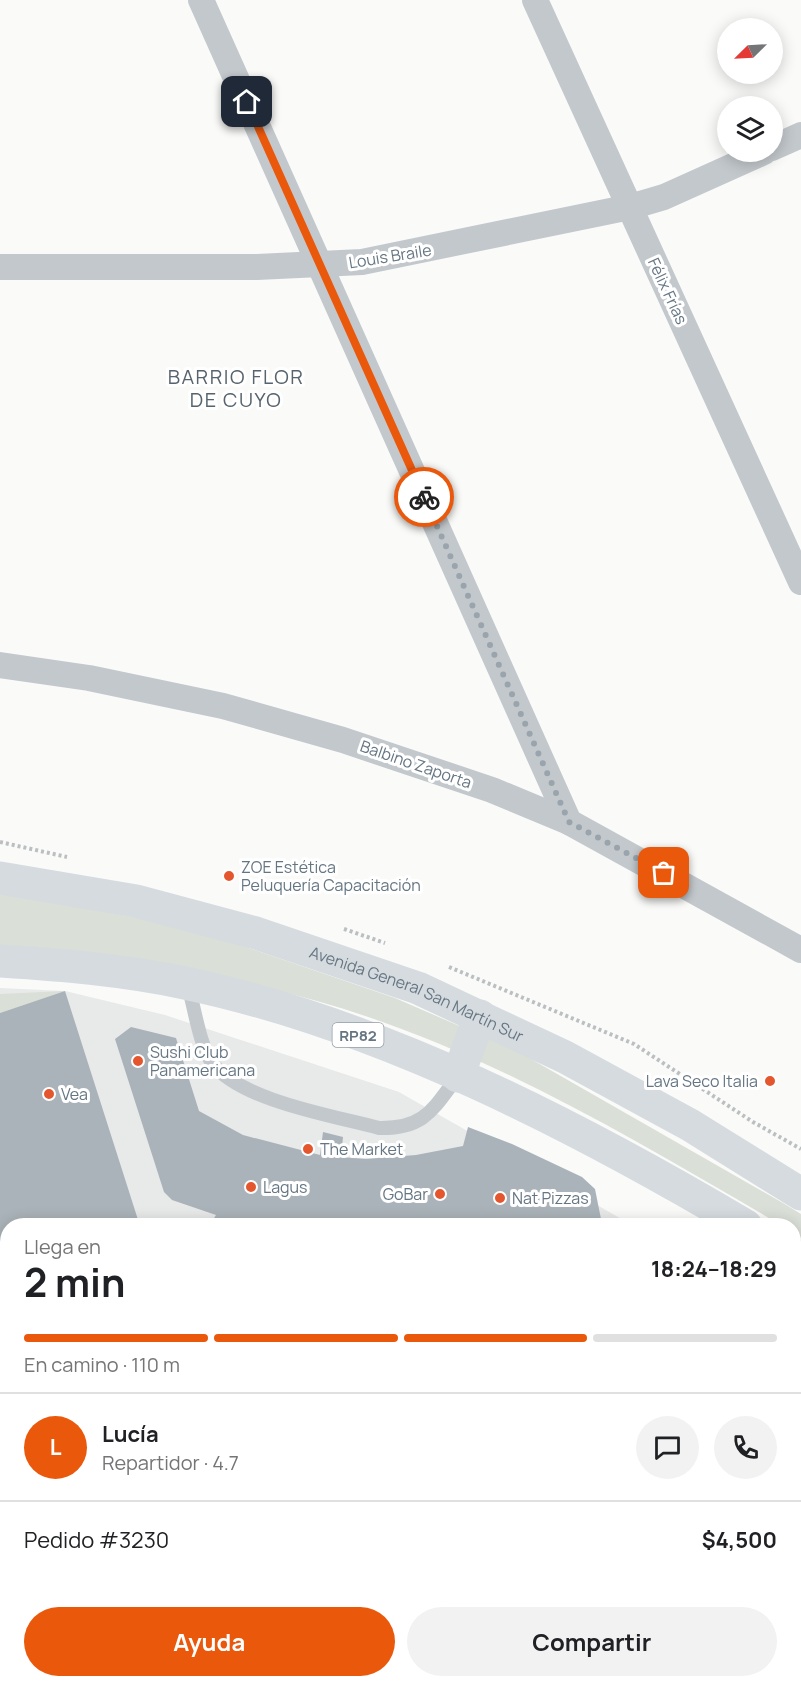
<!DOCTYPE html>
<html lang="es">
<meta charset="utf-8">
<style>
body{margin:0;font-family:Manrope,sans-serif;background:#f2f2f2;color:#202124;height:100vh;display:flex;flex-direction:column;font-size:22px;white-space:nowrap}
*{box-sizing:border-box;margin:0}
p{font-size:20px;color:#757577}
.icon{flex:none;width:33px;height:33px;fill:none;stroke:currentColor;stroke-width:2;stroke-linecap:round;stroke-linejoin:round}
.map{position:relative;flex:1;overflow:hidden}
.side{position:absolute;left:0px;top:1218px;width:801px;height:470px;display:flex;flex-direction:column;background:#fff;border-radius:24px 24px 0 0;box-shadow:0 3px 15px #0003}
.side>*{flex:none}
.needle{width:39px;rotate:246deg}
.controls{position:absolute;left:717px;top:18px;display:grid;gap:12px}
.controls a{display:grid;place-items:center;width:66px;height:66px;border-radius:50%;background:#fff;box-shadow:0 3px 15px #0003;font-size:30px}
.pin{position:absolute;display:grid;place-items:center;width:51px;height:51px;color:#fff;margin:-26px;border-radius:12px;box-shadow:0 3px 9px #0006}
.courier{position:absolute;display:grid;place-items:center;width:60px;height:60px;margin:-30px;border:4px solid #ea580c;border-radius:50%;background:#fff;color:#222;box-shadow:0 2px 8px #0007}
.headline em{font-style:normal;font-weight:700}
.headline div{display:flex;flex-direction:column-reverse}
.headline{display:flex;align-items:center;justify-content:space-between;height:102px;padding:0 24px}
h1{font-size:39px;font-weight:700;line-height:45px}
.bar{display:grid;grid-template-columns:repeat(4,1fr);gap:9px 6px;align-content:center;height:72px;padding:0 24px}
.bar i{height:8px;border-radius:4px;background:#e0e0e0}
.bar .on{background:#ea580c}
.bar p{grid-column:span 4}
.line{display:flex;align-items:center;gap:15px;padding:0 24px;border-top:2px solid #e0e0e0}
.line div{flex:1}
.round{display:grid;place-items:center;flex:none;width:63px;height:63px;border-radius:32px;background:#f2f2f2}
.button{display:flex;gap:12px;margin-top:auto;padding:12px 24px}
.button a{flex:1;height:69px;border-radius:36px;background:#ea580c;color:#fff;font-size:24px;font-weight:700;line-height:69px;text-align:center}
.button a+a{background:#f2f2f2;color:#202124}
.map>svg:first-child{display:block}
.built{fill:#e8e9e9}
.green{fill:#dadfd7}
.building{fill:#aab3b9}
.lines{fill:none;stroke-linecap:round;stroke-linejoin:round}
.path{stroke:#bbbfc2;stroke-width:4;stroke-dasharray:3 3;stroke-linecap:butt}
.service{stroke:#c3c8cc;stroke-width:14}
.minor{stroke:#c3c8cc;stroke-width:26}
.primary{stroke:#d6dbdf;stroke-width:33}
.done{stroke:#99a4ac;stroke-width:6;stroke-dasharray:0 10.8}
.route{stroke:#ea580c;stroke-width:8}
.poi-dot{fill:#e4572e;stroke:#fff;stroke-width:2}
.labels{text-anchor:middle;dominant-baseline:central;stroke-width:6;stroke-linejoin:round;paint-order:stroke}
.shield{fill:#fff;stroke:#939fa8;stroke-width:1.5}
.shield-label{font-size:15px;font-weight:bold;fill:#657683}
.street-label{font-size:16px;fill:#657683;stroke:#fff}
.poi-label{font-size:16px;fill:#657683;stroke:#fff;text-anchor:start}
.quarter-label{font-size:20px;letter-spacing:1.5px;fill:#57646e;stroke:#fff}
</style>
<div class="map">
<svg width="801" height="1687" viewBox="0 0 801 1687">
<rect width="100%" height="100%" fill="#fafaf8"/>
<g class="built">
<polygon points="0,988 65,991 165,1015 399,1092 632,1225 8,1226 8,1680 431,1680 434,1687 0,1687"/>
<polygon points="794,1322 801,1327 801,1661 794,1636"/>
</g>
<g class="green">
<path d="M 0,892 L 187,927 L 395,998 L 517,1051 L 783,1203 L 801,1214 L 801,1238 L 794,1233 L 794,1226 L 781,1225 C 611,1126 442,1023 247,984 C 167,968 81,960 0,949 Z"/>
<polygon points="65,991 0,1013 0,994"/>
</g>
<g class="building">
<polygon points="65,991 140,1226 8,1226 6,1450 0,1419 0,1013"/>
<polygon points="131,1027 176,1038 199,1111 243,1135 320,1155 323,1132 343,1137 341,1157 366,1159 416,1155 463,1146 468,1127 512,1144 582,1177 595,1189 601,1219 614,1226 543,1226 542,1222 529,1226 209,1226 216,1215 172,1200 164,1192 115,1039"/>
<polygon points="794,1331 801,1340 799,1655 794,1636"/>
<polygon points="0,1608 8,1610 8,1680 147,1680 155,1687 0,1687"/>
<polygon points="273,1680 431,1680 434,1687 273,1687"/>
</g>
<g class="lines">
<g class="path">
<polyline points="0,842 67,857"/>
<polyline points="344,929 385,943"/>
<polyline points="449,967 634,1044 753,1122 801,1149"/>
<polyline points="0,1571 8,1580"/>
<polyline points="236,1680 239,1687"/>
<polyline points="178,1687 184,1680"/>
</g>
<g class="service">
<path d="M 188,985 C 194,1006 200,1048 213,1064 C 242,1101 335,1116 379,1128 C 425,1129 433,1109 458,1076"/>
<polyline points="0,1479 8,1478"/>
</g>
<g class="minor">
<polyline points="201,0 569,822"/>
<polyline points="535,0 801,582"/>
<polyline points="772,148 801,135"/>
<polyline points="0,267 257,267 362,262 630,207 664,197 764,152"/>
<polyline points="0,665 89,678 223,706 343,740 492,790 569,822 801,950"/>
<polyline points="618,1680 620,1687"/>
</g>
<g class="primary">
<path id="s1" d="M 0,878 L 136,901 L 256,933 L 418,988 L 565,1057 L 690,1125 L 801,1194"/>
<path d="M 0,961 C 62,965 124,970 185,983 C 380,1024 575,1125 746,1226"/>
<polyline points="458,1076 480,1016"/>
<polyline points="794,1255 801,1260"/>
</g>
</g>
<g class="lines">
<polyline class="done" points="424,497 569,822 664,873"/>
<polyline class="route" points="247,102 424,497"/>
</g>
<g class="poi-dot">
<circle cx="229" cy="876" r="6"/>
<circle cx="138" cy="1061" r="6"/>
<circle cx="770" cy="1081" r="6"/>
<circle cx="49" cy="1094" r="6"/>
<circle cx="308" cy="1149" r="6"/>
<circle cx="251" cy="1187" r="6"/>
<circle cx="440" cy="1194" r="6"/>
<circle cx="500" cy="1198" r="6"/>
</g>
<g class="labels">
<rect class="shield" x="332.5" y="1023" width="51" height="24" rx="4.5"/>
<g class="shield-label">
<text x="358" y="1035">RP82</text>
</g>
<g class="street-label">
<text transform="translate(390 256) rotate(-9)">Louis Braile</text>
<text transform="translate(668 291) rotate(65)">Félix Frías</text>
<text transform="translate(416 764) rotate(19)">Balbino Zaporta</text>
<text stroke="none"><textPath href="#s1" startOffset="434">Avenida General San Martín Sur</textPath></text>
</g>
<g class="poi-label">
<text x="241" y="867">ZOE Estética<tspan x="241" dy="18">Peluquería Capacitación</tspan></text>
<text x="150" y="1052">Sushi Club<tspan x="150" dy="18">Panamericana</tspan></text>
<text x="758" y="1081" text-anchor="end">Lava Seco Italia</text>
<text x="61" y="1094">Vea</text>
<text x="320" y="1149">The Market</text>
<text x="263" y="1187">Lagus</text>
<text x="428" y="1194" text-anchor="end">GoBar</text>
<text x="512" y="1198">Nat Pizzas</text>
</g>
<g class="quarter-label">
<text x="236" y="376">BARRIO FLOR<tspan x="236" dy="23">DE CUYO</tspan></text>
</g>
</g>
</svg>
<div class="controls">
<a><svg class="needle" viewBox="-14 -14 28 28"><path d="M0-13l5 13h-10z" fill="#e53935"/><path d="M0 13l5-13h-10z" fill="#757577"/></svg></a>
<a><svg class="icon" aria-label="layers" viewBox="0 0 24 24"><path d="M12 4l9 5-9 5-9-5zM3 14l9 5 9-5"/></svg></a>
</div>
<div class="pin" style="left:664px;top:873px;background:#ea580c"><svg class="icon" aria-label="bag" viewBox="0 0 24 24"><path d="M5 8h14l-1 12H6zM9 8a3 3 0 0 1 6 0"/></svg></div>
<div class="pin" style="left:247px;top:102px;background:#1f2937"><svg class="icon" aria-label="home" viewBox="0 0 24 24"><path d="M3 11l9-7 9 7M6 9v11h12V9"/></svg></div>
<div class="courier" style="left:424px;top:497px"><svg class="icon" aria-label="bike" viewBox="0 0 24 24"><circle cx="6" cy="16" r="4"/><circle cx="18" cy="16" r="4"/><path d="M6 16l4-8h5l3 8M10 8l3 8H6M13 5h3"/></svg></div>
<section class="side">
<div class="headline"><div><h1>2 min</h1><p>Llega en</p></div><em>18:24–18:29</em></div>
<div class="bar"><i class="on"></i><i class="on"></i><i class="on"></i><i></i><p>En camino · 110 m</p></div>
<div class="line" style="height:108px"><b class="round" style="background:#ea580c;color:#fff">L</b><div><b>Lucía</b><p>Repartidor · 4.7</p></div><a class="round"><svg class="icon" aria-label="chat" viewBox="0 0 24 24"><path d="M4 5h16v11H9l-5 4z"/></svg></a><a class="round"><svg class="icon" aria-label="phone" viewBox="0 0 24 24"><path d="M5 4h4l2 5-3 2q2 4 5 5l2-3 5 2v4C11 20 4 13 5 4z"/></svg></a></div>
<div class="line" style="height:78px"><div>Pedido #3230</div><b>$4,500</b></div>
<div class="button"><a>Ayuda</a><a>Compartir</a></div>
</section>
</div>
